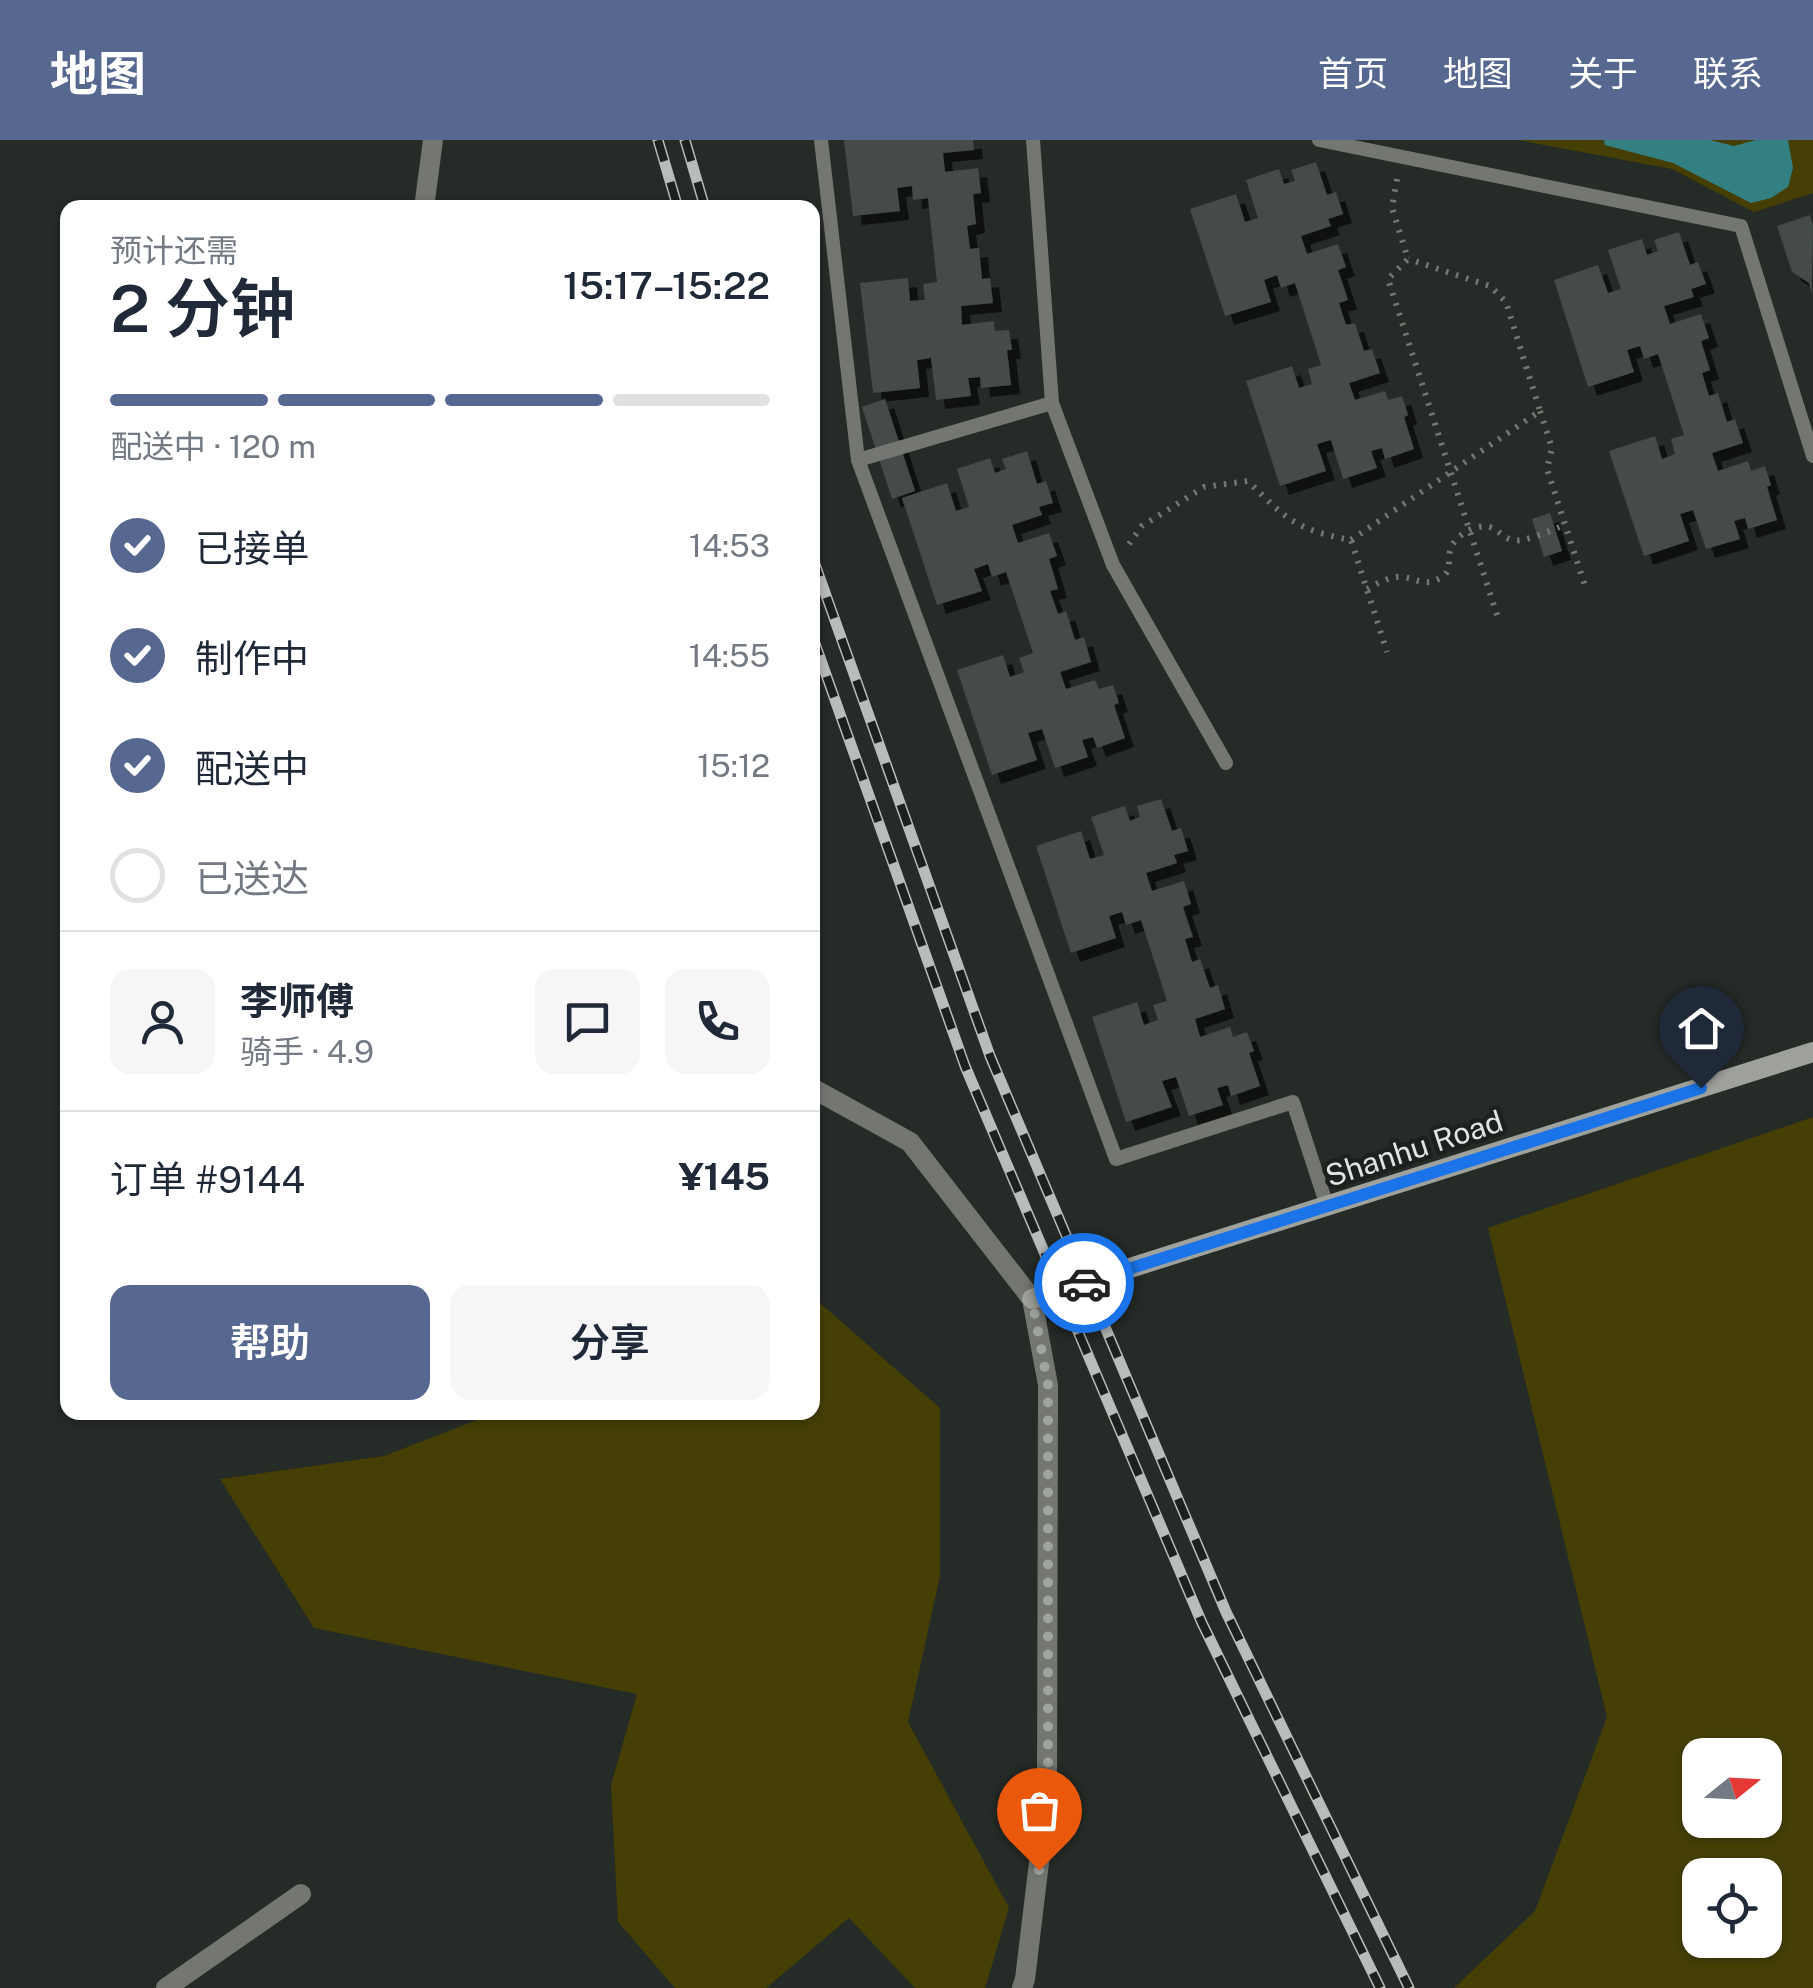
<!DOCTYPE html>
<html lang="zh">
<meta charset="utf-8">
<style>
body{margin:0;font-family:"Public Sans","Noto Sans SC",sans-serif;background:#f6f6f7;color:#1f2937;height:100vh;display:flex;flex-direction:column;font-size:38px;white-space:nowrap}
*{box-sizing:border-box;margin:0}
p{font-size:32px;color:#747a83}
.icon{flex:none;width:55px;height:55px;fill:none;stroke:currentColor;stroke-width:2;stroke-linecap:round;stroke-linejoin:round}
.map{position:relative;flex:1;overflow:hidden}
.details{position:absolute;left:60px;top:60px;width:760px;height:1220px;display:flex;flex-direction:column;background:#fff;border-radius:20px;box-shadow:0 2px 8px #0004}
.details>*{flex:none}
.needle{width:65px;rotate:72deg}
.buttons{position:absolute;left:1682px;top:1598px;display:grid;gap:20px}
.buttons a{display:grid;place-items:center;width:100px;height:100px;border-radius:20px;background:#fff;box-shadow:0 2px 8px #0004;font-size:50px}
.pin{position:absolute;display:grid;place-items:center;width:85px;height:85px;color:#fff;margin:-102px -42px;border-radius:50% 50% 50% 0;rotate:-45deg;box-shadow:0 0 10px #0007}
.pin .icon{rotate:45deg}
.courier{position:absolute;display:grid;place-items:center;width:100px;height:100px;margin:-50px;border:8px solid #1a73e8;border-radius:50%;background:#fff;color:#222;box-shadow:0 2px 12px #0007}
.overview em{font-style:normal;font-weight:600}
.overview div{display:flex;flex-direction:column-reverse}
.overview{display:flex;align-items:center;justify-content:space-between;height:170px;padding:0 50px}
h1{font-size:65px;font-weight:600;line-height:75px}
.bar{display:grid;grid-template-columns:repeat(4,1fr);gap:15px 10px;align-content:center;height:120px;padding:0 50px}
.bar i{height:12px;border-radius:8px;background:#e0e1e3}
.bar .selected{background:#566890}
.bar p{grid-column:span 4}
.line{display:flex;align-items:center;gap:25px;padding:0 50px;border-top:2px solid #e0e1e3}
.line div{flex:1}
.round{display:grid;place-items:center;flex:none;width:105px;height:105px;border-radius:20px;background:#f6f6f7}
ol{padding:0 50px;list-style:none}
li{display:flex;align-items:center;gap:30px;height:110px}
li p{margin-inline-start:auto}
li .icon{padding:10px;border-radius:50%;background:#566890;color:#fff;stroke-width:4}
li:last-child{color:#747a83}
li i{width:55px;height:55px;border:5px solid #e0e1e3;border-radius:50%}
.cta{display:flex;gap:20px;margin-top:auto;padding:20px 50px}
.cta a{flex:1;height:115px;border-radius:20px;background:#566890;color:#fff;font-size:40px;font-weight:600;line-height:115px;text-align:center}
.cta a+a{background:#f6f6f7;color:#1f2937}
header{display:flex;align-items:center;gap:60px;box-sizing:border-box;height:140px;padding:0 50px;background:#566890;color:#fff}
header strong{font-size:48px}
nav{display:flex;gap:55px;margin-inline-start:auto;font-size:35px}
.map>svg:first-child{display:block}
.green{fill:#453f06;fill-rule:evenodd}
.water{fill:#338082}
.building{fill:#444c49;filter:url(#shadow)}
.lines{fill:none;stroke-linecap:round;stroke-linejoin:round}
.path{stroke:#737773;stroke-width:6;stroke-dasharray:2.5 8;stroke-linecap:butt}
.lane{stroke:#747672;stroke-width:14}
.street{stroke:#747672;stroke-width:20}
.secondary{stroke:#9fa19c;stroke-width:20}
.rail-casing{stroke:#b9bdb9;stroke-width:11}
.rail{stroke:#1c211d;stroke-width:8;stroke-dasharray:22;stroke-linecap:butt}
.done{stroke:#a0a4a0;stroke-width:10;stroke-dasharray:0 18}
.route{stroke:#1a73e8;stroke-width:12}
.labels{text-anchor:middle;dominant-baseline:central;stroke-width:9;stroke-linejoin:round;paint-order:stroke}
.street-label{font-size:30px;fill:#e2e5e2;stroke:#1c211d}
</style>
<header>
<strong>地图</strong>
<nav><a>首页</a><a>地图</a><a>关于</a><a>联系</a></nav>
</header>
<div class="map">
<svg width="1813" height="1848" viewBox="0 0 1813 1848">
<defs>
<filter id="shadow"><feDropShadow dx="9" dy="9" stdDeviation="0" flood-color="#0009"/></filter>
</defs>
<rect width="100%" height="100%" fill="#252b26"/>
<g class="green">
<polygon points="1518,0 1813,0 1813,53 1754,72 1672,29"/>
<path d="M 1813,977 L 1813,1848 L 1454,1848 L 1535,1771 L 1607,1577 L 1488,1088 ZM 1765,1615 L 1765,1680 L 1700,1680 L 1700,1615 ZM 1765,1735 L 1765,1800 L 1700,1800 L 1700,1735 Z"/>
<polygon points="813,1157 940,1268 940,1436 908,1582 1009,1768 985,1848 915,1848 849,1778 766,1848 675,1848 618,1782 611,1645 637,1554 314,1488 220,1339 384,1316 495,1273 812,1272"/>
</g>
<polygon class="water" points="1604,0 1710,0 1734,6 1756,0 1788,0 1793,28 1788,47 1771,58 1751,63 1673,23 1605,5"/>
<g class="building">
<polygon points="844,0 973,0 974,10 943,13 945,32 978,28 981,53 973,54 976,84 967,86 970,109 979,108 982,139 990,138 993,163 961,166 962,185 994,181 995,191 1009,190 1012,210 1007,210 1011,245 981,248 980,237 968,238 971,256 936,260 931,218 917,220 920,248 873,253 860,143 908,138 910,161 925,160 923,144 937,142 928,58 913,60 912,46 897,48 900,71 853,76"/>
<polygon points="1316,22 1327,55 1336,52 1343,74 1328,79 1331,86 1301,96 1307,114 1338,104 1346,127 1338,130 1348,160 1339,163 1346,185 1355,183 1364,211 1372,209 1380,233 1349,243 1355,260 1385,251 1388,260 1402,256 1408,275 1404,277 1414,309 1385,319 1382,308 1371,311 1377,328 1343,339 1331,300 1317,304 1326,331 1280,346 1246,241 1292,226 1299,248 1312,244 1308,229 1321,225 1295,143 1281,148 1277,135 1264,140 1271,162 1225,176 1190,69 1236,54 1245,82 1258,78 1246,40 1279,29 1284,44 1295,41 1291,30"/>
<polygon points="1810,75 1813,85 1812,154 1809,143 1792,132 1777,86"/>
<polygon points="1679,92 1690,125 1698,122 1706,144 1691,149 1694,157 1664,166 1670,184 1701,174 1709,198 1701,201 1710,230 1702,233 1709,256 1718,253 1727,282 1735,279 1743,303 1712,313 1718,331 1748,321 1751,331 1765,326 1771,345 1767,347 1777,380 1748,389 1745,378 1734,381 1740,399 1706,409 1693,370 1680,374 1689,401 1644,416 1609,311 1655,296 1662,319 1675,314 1671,299 1684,295 1658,214 1644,219 1640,206 1627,210 1634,232 1588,247 1554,140 1598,125 1608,153 1621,149 1608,110 1642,99 1647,115 1658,111 1654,100"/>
<polygon points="885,259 915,351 892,359 862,267"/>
<polygon points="1027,311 1037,344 1046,341 1053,363 1039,367 1042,375 1012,385 1018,403 1049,393 1057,416 1049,419 1058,449 1050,451 1058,474 1066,471 1075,500 1084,497 1091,522 1060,532 1066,549 1095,540 1099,549 1113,545 1119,563 1114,565 1125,598 1097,608 1093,597 1082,600 1088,617 1055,628 1042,589 1028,593 1037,620 992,635 957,530 1003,515 1010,537 1024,532 1019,518 1033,513 1006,432 992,437 988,424 974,429 982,451 937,465 902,358 947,343 956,371 969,367 957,329 990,318 995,333 1006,329 1002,319"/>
<polygon points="1550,373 1562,411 1544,417 1532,379"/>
<polygon points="1161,659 1172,691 1181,688 1188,711 1174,715 1177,723 1146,733 1152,751 1184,741 1191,764 1183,767 1193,797 1185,799 1192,822 1200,819 1210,848 1218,845 1225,869 1195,879 1200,897 1230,887 1233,897 1247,892 1254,911 1249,913 1260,946 1231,956 1228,945 1217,948 1223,965 1189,976 1176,937 1162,941 1172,967 1126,982 1092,877 1137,862 1144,885 1158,880 1153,865 1167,861 1141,780 1126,785 1122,772 1109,776 1116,798 1071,813 1036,706 1081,691 1090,719 1104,715 1091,677 1125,666 1130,681 1140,677 1137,666"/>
</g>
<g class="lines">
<g class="path">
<polyline points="1397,39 1392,68 1408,119 1388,139 1498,478"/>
<polyline points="1540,271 1552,308 1547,329 1585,446"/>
<polyline points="1351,400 1540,271 1506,162 1490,146 1408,119"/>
<path d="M 1129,404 L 1142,386 L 1204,347 L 1248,341 C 1286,379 1296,390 1351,400 L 1387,512"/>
<path d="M 1367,449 C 1377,444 1391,435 1403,437 C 1418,439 1425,447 1440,438 C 1453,431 1447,422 1450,411 C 1452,400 1467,389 1478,387 C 1497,383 1498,397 1513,400 C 1525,403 1553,389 1565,385"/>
</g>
<g class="lane">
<polyline points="821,0 858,320 1116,1019 1293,962 1327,1066"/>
<polyline points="1319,0 1741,86 1813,316"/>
<polyline points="1052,263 1113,425 1226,623"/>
<polyline points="858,320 1052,263 1033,0"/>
</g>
<g class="street">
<polyline points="424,68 433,0"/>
<polyline points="812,948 910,1002 1032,1159 1048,1245 1047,1656 1025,1839 1022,1848"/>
<polyline points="166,1848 301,1754"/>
</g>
<polyline class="secondary" points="1032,1159 1813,912"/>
<g class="rail-casing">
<g id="rail">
<polyline points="658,0 678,68"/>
<polyline points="685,0 705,68"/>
<polyline points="812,416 990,916 1226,1472 1409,1848"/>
<polyline points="812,495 965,926 1202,1483 1380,1848"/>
</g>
</g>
<use href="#rail" class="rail"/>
</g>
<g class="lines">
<polyline class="done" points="1039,1730 1048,1656 1048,1245 1032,1159 1084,1143"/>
<polyline class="route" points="1084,1143 1701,948"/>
</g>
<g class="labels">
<g class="street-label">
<text transform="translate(1414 1008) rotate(-18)">Shanhu Road</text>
</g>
</g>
</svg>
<div class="buttons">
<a><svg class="needle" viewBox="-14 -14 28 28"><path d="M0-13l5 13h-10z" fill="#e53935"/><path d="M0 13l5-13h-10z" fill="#747a83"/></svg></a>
<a><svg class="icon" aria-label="locate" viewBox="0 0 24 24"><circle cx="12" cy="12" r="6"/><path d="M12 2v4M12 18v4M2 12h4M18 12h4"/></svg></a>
</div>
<div class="pin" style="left:1039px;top:1730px;background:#ea580c"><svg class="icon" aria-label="bag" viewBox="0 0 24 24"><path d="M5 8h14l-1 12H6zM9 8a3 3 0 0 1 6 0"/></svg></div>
<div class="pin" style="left:1701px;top:948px;background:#1f2937"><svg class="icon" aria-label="home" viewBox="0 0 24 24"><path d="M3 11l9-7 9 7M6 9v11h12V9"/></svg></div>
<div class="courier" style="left:1084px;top:1143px"><svg class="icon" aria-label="car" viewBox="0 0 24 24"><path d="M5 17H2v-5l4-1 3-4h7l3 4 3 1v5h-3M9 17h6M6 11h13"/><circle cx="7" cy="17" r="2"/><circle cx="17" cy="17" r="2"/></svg></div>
<section class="details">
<div class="overview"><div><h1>2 分钟</h1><p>预计还需</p></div><em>15:17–15:22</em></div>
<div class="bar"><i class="selected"></i><i class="selected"></i><i class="selected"></i><i></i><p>配送中 · 120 m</p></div>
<ol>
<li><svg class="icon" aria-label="check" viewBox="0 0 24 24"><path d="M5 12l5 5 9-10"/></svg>已接单<p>14:53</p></li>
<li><svg class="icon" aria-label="check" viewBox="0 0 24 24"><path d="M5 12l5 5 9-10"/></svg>制作中<p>14:55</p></li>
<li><svg class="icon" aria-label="check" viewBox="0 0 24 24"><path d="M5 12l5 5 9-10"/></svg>配送中<p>15:12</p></li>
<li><i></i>已送达</li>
</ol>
<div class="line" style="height:180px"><a class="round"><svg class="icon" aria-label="person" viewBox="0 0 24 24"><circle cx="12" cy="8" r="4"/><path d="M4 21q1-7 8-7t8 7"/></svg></a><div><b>李师傅</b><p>骑手 · 4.9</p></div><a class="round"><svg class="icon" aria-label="chat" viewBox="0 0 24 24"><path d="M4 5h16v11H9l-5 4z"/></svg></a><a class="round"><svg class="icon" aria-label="phone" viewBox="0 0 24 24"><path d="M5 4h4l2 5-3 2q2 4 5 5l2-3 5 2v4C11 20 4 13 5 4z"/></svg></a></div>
<div class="line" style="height:130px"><div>订单 #9144</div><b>¥145</b></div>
<div class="cta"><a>帮助</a><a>分享</a></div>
</section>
</div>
